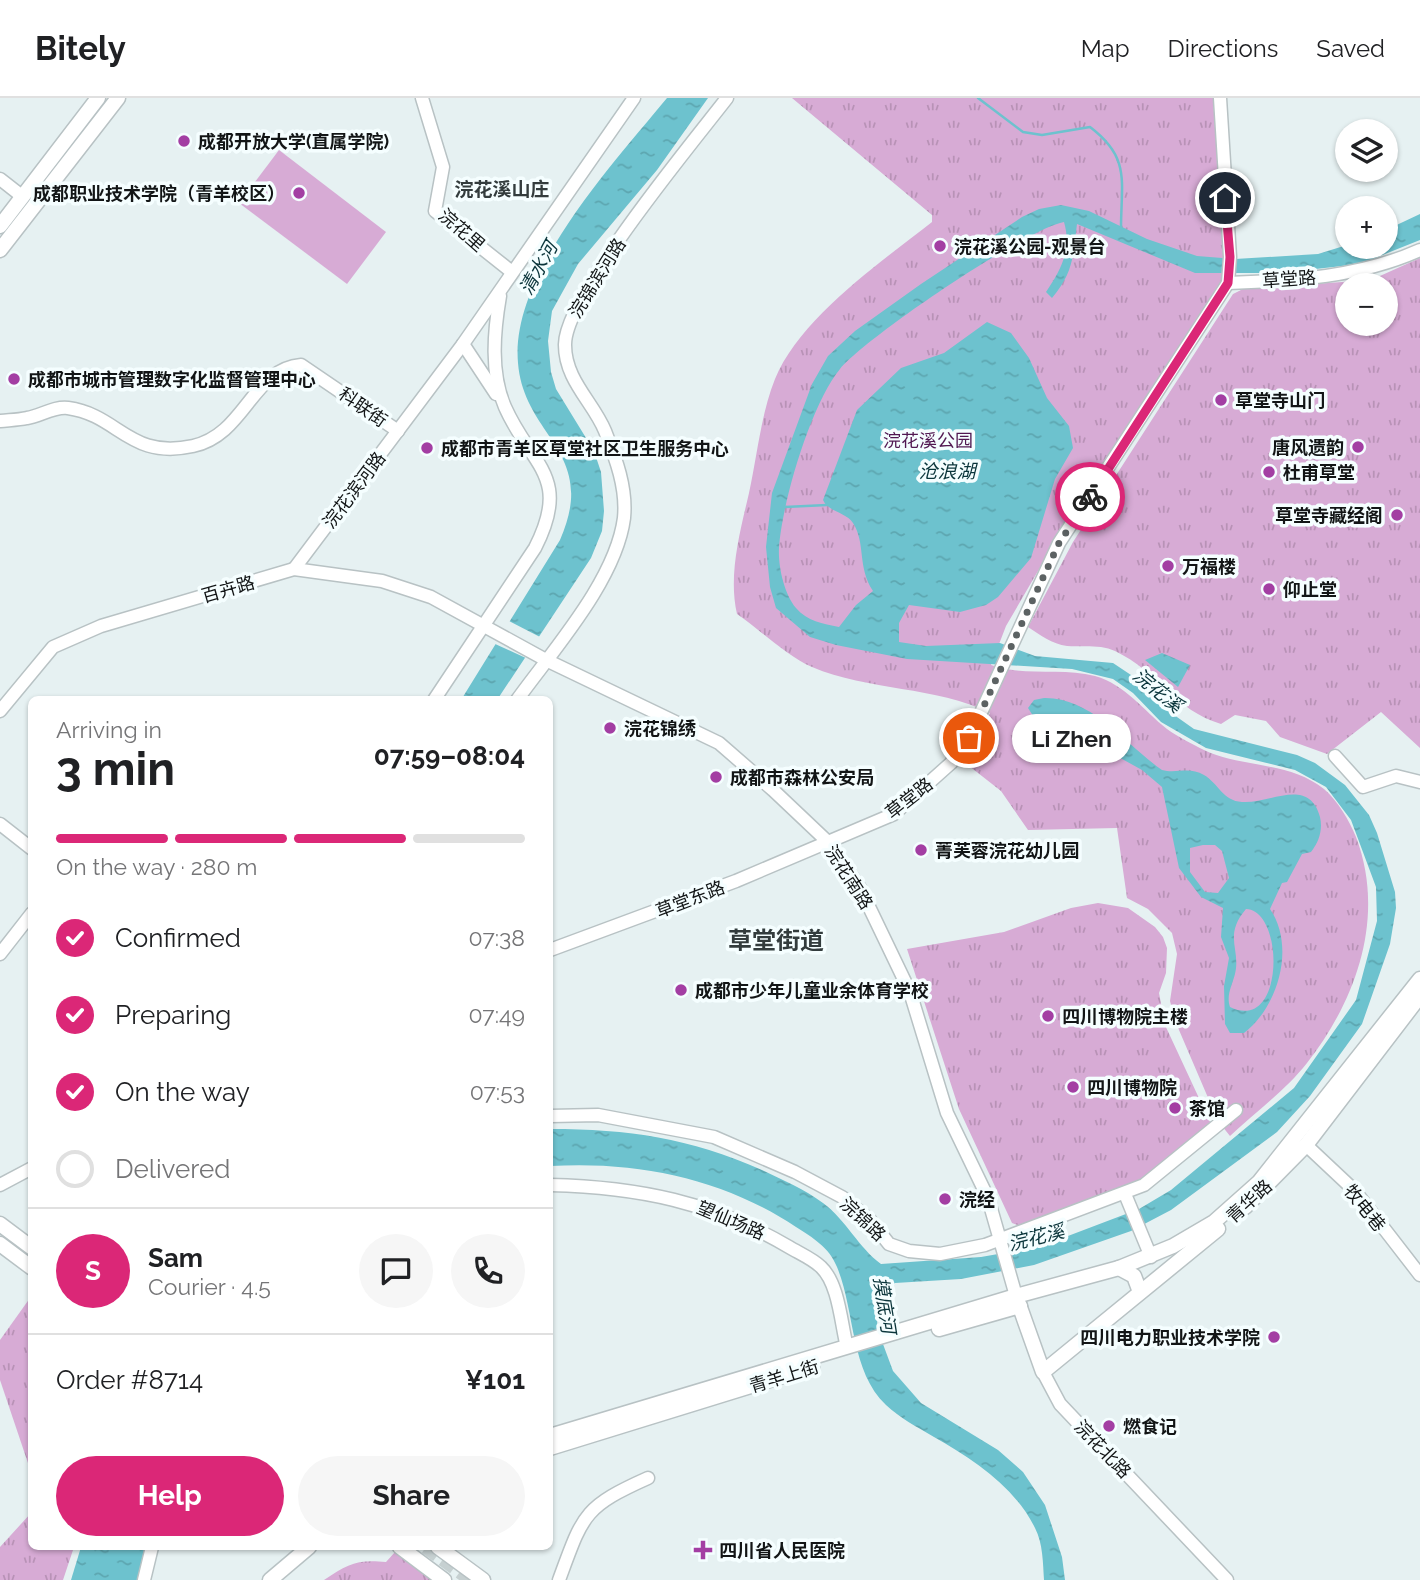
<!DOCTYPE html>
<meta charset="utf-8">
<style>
body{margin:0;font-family:Raleway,"Noto Sans SC",sans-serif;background:#f6f6f6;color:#202124;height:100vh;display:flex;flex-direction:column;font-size:26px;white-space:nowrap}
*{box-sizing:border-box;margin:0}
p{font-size:23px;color:#757577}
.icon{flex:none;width:38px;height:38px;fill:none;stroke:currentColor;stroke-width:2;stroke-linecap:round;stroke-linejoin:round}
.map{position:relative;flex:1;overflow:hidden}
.drawer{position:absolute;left:28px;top:598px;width:525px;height:854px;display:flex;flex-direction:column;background:#fff;border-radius:10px;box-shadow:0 2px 5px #0004}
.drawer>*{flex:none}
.fabs{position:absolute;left:1335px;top:21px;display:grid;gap:14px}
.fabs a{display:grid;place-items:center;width:63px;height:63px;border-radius:50%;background:#fff;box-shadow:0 2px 5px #0004;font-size:35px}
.pin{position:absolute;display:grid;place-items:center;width:60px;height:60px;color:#fff;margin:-30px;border:4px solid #fff;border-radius:50%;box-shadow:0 2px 7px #0007}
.courier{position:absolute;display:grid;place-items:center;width:70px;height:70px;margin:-35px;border:5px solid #db2777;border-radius:50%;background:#fff;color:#222;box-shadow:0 2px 9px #0007}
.bubble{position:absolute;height:49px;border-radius:24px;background:#fff;box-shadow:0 2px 5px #0004;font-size:23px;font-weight:700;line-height:49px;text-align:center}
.summary em{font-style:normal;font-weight:700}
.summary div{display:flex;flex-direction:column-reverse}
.summary{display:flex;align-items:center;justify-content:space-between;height:119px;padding:0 28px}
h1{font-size:46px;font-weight:700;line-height:52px}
.bar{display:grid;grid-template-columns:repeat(4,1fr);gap:10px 7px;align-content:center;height:84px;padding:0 28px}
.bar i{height:9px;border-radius:5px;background:#e0e0e0}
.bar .current{background:#db2777}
.bar p{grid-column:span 4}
.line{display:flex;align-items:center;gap:18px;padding:0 28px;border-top:2px solid #e0e0e0}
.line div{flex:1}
.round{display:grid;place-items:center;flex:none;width:74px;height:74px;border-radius:37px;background:#f6f6f6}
ol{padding:0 28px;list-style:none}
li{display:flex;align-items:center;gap:21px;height:77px}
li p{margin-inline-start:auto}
li .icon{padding:7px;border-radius:50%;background:#db2777;color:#fff;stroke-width:4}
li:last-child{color:#757577}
li i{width:38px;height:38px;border:4px solid #e0e0e0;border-radius:50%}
.cta{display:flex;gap:14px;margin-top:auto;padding:14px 28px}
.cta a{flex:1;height:80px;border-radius:42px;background:#db2777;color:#fff;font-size:28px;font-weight:700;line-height:80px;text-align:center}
.cta a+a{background:#f6f6f6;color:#202124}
header{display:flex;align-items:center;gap:42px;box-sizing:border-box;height:98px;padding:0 35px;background:#fff;border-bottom:2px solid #e0e0e0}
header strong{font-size:33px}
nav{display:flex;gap:38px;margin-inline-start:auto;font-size:24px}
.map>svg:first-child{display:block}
.park{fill:url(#park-tufts);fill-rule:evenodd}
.garden{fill:#d7abd5}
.water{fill:url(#water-ripples);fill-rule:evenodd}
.pier{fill:#e6f1f2}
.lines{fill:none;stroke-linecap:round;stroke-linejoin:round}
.stream{stroke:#6dc2ce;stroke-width:2.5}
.major-tunnel{stroke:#c6d0d1;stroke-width:14;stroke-dasharray:14 7;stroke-linecap:butt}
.minor-casing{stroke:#b8c2c4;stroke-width:15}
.major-casing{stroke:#b8c2c4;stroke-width:17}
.minor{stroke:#fff;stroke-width:12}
.major{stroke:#fff;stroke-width:14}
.done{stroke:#5c6263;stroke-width:7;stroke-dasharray:0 12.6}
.route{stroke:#db2777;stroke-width:9}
.poi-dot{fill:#a33ea3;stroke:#f5feff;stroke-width:2.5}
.labels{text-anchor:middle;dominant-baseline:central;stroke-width:7;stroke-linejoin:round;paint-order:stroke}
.poi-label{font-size:18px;font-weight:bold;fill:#121516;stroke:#f5feff;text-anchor:start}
.street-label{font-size:18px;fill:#121516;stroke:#f5feff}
.park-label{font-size:18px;fill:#511852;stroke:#f5feff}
.neighbourhood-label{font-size:19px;font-weight:bold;fill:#333c3d;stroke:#f5feff}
.water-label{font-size:19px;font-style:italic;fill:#0b353b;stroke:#f5feff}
.district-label{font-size:24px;font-weight:bold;fill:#333c3d;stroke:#f5feff}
</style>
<header>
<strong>Bitely</strong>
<nav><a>Map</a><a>Directions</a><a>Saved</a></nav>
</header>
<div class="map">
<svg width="1420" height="1482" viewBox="0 0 1420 1482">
<defs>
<pattern id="park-tufts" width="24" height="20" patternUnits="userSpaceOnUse" patternTransform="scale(1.75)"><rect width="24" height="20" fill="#d7abd5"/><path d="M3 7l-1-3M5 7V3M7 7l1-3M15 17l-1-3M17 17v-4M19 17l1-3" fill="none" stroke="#b892b6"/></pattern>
<pattern id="water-ripples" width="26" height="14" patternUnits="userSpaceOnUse" patternTransform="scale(1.75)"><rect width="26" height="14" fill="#6dc2ce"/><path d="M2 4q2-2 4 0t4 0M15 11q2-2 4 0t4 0" fill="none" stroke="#5da6b0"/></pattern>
</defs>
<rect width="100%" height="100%" fill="#e6f1f2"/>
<g class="park">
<path d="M 792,0 L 1213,0 L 1224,160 L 1223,184 L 1052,449 L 1006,528 L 991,567 C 1024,579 1061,569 1095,578 C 1126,587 1143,612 1167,631 C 1178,639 1192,646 1204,652 C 1242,670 1289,663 1324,691 C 1338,703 1349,722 1356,739 C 1386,818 1357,901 1307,965 C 1286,992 1254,1015 1230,1038 L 1218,1023 L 1176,925 L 1170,903 L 1177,856 L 1172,835 L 1148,811 L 1127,800 L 1117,730 L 1028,732 L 1001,693 L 964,664 L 990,615 C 936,588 868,593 812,569 C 788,559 759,531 737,516 C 728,477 740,434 749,395 C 757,359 761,316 775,281 C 800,220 881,164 932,124 L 932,117 Z"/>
<path d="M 1420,160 L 1420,650 L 1381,614 L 1327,656 L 1280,639 L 1266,623 L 1235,617 L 1221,626 C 1174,612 1159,574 1115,553 C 1101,546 1082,549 1067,548 C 1052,546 1040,537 1028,529 L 1073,444 L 1233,196 L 1243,191 L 1371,182 ZM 1348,187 L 1386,187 L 1386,226 L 1348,226 Z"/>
<polygon points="1098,805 1128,810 1155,829 1163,839 1167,850 1166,875 1159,895 1165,927 1211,1026 1141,1085 1023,1129 1012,1125 959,1011 907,851 1004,834 1071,810"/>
<polygon points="30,1200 32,1201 31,1374 0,1282 0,1242"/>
<polygon points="31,1415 32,1449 74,1449 63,1482 0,1482 0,1449"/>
<path d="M 395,1454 L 432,1482 L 324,1482 C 348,1466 357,1461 386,1464 Z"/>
</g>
<polygon class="garden" points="279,52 386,134 347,186 239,105"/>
<g class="water">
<path d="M 667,0 L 708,0 L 657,72 L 578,166 L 552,213 L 548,243 L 551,274 L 556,291 L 594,353 L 601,374 L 604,413 L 602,433 L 591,460 L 497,602 L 461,602 L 560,442 C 599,353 524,340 518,265 C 510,176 613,66 667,0 Z"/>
<path d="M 1061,107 L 1089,113 L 1147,141 L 1197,158 L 1235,161 L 1318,156 L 1347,147 L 1386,149 L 1386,132 L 1420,116 L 1420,142 L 1360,166 L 1280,175 L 1195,175 L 1077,126 C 1073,157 1074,174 1052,200 L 1046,194 C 1061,172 1072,151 1064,124 C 1026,131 866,239 840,271 C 811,306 782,404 779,450 C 778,468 784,496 796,510 C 807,523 823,526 839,529 L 856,507 L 873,493 C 857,469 866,445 853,425 C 846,414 828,414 823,402 L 857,312 L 901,270 L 944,255 L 987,224 L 1011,235 L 1029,260 L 1047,300 L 1069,328 L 1073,350 L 1055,381 L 1031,460 L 998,499 L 986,507 L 960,514 L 909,507 L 899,525 L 899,544 L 926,548 L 1000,545 L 1035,558 L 1113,565 L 1146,587 L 1177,619 L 1194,631 L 1297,657 L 1315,665 L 1345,687 L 1369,717 L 1377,735 L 1395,794 L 1396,810 L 1390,846 L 1362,926 L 1310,998 L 1277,1034 L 1171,1112 L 1131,1133 L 1034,1167 L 961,1181 L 895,1185 L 882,1193 L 878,1204 L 877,1230 L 893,1273 L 921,1305 L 998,1352 L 1023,1374 L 1045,1407 L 1062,1459 L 1065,1482 L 1044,1482 C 1043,1466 1043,1445 1035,1430 C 1015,1389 973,1361 934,1339 C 917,1329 900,1320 886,1307 C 850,1273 855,1212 837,1169 C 829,1149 813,1140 796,1129 C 722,1080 638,1063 550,1068 L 550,1031 C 629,1031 689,1040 762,1072 C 783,1082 804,1091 823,1105 C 846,1122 859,1150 881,1166 L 981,1159 L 1039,1149 L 1139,1111 L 1171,1092 L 1294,990 L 1356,902 L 1377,823 L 1376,789 L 1351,722 L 1326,689 L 1295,672 L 1206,650 L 1161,624 L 1133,595 L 1113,581 L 1072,571 L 907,561 L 836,547 L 810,539 L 776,510 L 770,489 L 766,449 L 772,395 L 812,286 L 828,258 L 855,233 L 921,186 L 1022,119 L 1039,111 Z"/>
<polygon points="1162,555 1190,567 1178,589 1145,562"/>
<path d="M 1044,600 C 1092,599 1126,647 1162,672 C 1177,676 1189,668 1204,677 C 1218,685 1223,703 1242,704 C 1270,706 1309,678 1320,719 C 1323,732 1319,744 1311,754 L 1302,756 L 1287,784 L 1282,785 L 1270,811 C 1296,849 1278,909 1244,935 L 1230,935 L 1225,926 L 1224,888 L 1229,860 L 1221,839 L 1223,810 L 1201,799 L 1179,770 L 1162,689 L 1142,672 L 1095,646 L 1037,624 L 1028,610 L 1034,602 ZM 1203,747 L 1215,747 L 1222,753 L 1229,780 L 1218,795 L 1205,794 L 1190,774 L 1190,750 ZM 1246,811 C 1285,812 1285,936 1230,909 C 1226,897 1232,888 1235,876 C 1241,851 1223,838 1246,811 Z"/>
<polygon points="81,1449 146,1449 139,1482 71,1482"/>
</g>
<polygon class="pier" points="507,522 542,540 528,561 493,545"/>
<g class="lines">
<g class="stream">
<path d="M 978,0 L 1023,34 L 1042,37 L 1090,29 C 1131,60 1121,83 1121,131"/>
<polyline points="785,409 827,407"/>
</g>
<polyline class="major-tunnel" points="426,1449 471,1482"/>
<g class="minor-casing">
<g id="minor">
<polyline points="422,0 443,69 435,113 512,174"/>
<polyline points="0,81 23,99"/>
<path d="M 1228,185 C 1294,183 1360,179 1420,152"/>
<polyline points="463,246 496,296"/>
<path d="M 0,323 C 9,322 18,322 27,320 C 40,318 55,308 68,310 C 119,317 129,362 193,348 C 245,337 252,271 301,267 L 398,333"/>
<polyline points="294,471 463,246 634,0"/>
<path d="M 434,602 L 535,450 C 572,378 531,368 505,309 C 490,275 494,233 500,198"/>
<path d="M 517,602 C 553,552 616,482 624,420 C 627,390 616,361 605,333 C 593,304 565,282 565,247 C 564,199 693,44 727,0"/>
<polyline points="0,613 53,549 101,528 294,471 382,483 431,499 546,562 719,645 773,692 829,745 860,790 910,894 947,1015 988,1100 1016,1198"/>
<polyline points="1335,658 1363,689 1396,678 1420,684"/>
<polyline points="0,726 32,751"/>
<polyline points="550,852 736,783 894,716 951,665 978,621 1059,445 1228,185 1230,159 1220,0"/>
<polyline points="0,856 32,815"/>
<polyline points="550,1018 598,1017 714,1039 795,1074 842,1099 870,1122 889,1146 909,1153 940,1156 985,1147 1144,1087 1236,1012"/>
<polyline points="1306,1047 1355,1093 1420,1177"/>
<polyline points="0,1087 32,1070"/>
<path d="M 550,1087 C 637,1089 713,1104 789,1149 C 799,1155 813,1161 821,1169 C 839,1186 841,1226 847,1249"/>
<polyline points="1125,1096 1151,1159"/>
<polyline points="1043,1274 1060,1306 1227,1482"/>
<polyline points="144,1482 152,1449"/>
<path d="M 559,1482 C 583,1417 583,1409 648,1380"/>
</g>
</g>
<g class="major-casing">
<g id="major">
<polyline points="0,128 98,0"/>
<polyline points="0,152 118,0"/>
<polyline points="1245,1109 1306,1047 1420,898"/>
<polyline points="0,1126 32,1150"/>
<polyline points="0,1146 32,1170"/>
<polyline points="1119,1170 1134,1178 1140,1194"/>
<polyline points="1016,1198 1043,1274 1218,1131"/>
<polyline points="939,1231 1020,1208"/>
<polyline points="550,1338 1016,1198 1119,1170 1173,1148 1214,1124 1259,1084 1420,881"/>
<polyline points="550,1350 812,1269"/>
<polyline points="400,1449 444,1482"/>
<polyline points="438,1449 483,1482"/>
<polyline points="270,1482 309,1449"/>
</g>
</g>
<use href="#minor" class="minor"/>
<use href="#major" class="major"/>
</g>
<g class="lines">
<polyline class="done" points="969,640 1059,445 1090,399"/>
<polyline class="route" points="1090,399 1228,185 1230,159 1225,100"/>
</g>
<g class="poi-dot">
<circle cx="184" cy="43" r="7"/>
<circle cx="299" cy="95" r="7"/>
<circle cx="940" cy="148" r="7"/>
<circle cx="14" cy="281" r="7"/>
<circle cx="1221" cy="302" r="7"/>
<circle cx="1358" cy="349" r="7"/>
<circle cx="427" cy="350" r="7"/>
<circle cx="1269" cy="374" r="7"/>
<circle cx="1397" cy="417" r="7"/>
<circle cx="1168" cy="468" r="7"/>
<circle cx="1269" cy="491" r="7"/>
<circle cx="610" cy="630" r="7"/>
<circle cx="716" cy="679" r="7"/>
<circle cx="921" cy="752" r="7"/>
<circle cx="681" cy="892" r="7"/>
<circle cx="1048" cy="918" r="7"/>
<circle cx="1073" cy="989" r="7"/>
<circle cx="1175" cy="1010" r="7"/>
<circle cx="945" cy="1101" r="7"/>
<circle cx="1274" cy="1239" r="7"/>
<circle cx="1109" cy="1328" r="7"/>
<path d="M699.5 1441.5h7v7h7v7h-7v7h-7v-7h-7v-7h7z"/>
</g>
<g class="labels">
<g class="poi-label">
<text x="198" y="43">成都开放大学(直属学院)</text>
<text x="285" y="95" text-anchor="end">成都职业技术学院（青羊校区）</text>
<text x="954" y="148">浣花溪公园-观景台</text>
<text x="28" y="281">成都市城市管理数字化监督管理中心</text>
<text x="1235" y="302">草堂寺山门</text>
<text x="1344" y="349" text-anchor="end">唐风遗韵</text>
<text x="441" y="350">成都市青羊区草堂社区卫生服务中心</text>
<text x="1283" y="374">杜甫草堂</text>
<text x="1383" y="417" text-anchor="end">草堂寺藏经阁</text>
<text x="1182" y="468">万福楼</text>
<text x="1283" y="491">仰止堂</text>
<text x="624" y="630">浣花锦绣</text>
<text x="730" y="679">成都市森林公安局</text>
<text x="935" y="752">菁芙蓉浣花幼儿园</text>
<text x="695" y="892">成都市少年儿童业余体育学校</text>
<text x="1062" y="918">四川博物院主楼</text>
<text x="1087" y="989">四川博物院</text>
<text x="1189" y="1010">茶馆</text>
<text x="959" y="1101">浣经</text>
<text x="1260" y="1239" text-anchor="end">四川电力职业技术学院</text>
<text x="1123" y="1328">燃食记</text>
<text x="719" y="1452">四川省人民医院</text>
</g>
<g class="street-label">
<text transform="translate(462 132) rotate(41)">浣花里</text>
<text transform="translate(597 180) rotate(-58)">浣锦滨河路</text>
<text transform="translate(1289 181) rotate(-4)">草堂路</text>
<text transform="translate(363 309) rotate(35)">科联街</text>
<text transform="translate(354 392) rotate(-53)">浣花滨河路</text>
<text transform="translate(228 491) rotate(-16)">百卉路</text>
<text transform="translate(909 700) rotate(-38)">草堂路</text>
<text transform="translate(849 779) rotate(57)">浣花南路</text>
<text transform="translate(690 801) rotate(-21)">草堂东路</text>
<text transform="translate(1249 1103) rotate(-42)">青华路</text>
<text transform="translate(1365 1110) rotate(51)">牧电巷</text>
<text transform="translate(863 1121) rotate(43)">浣锦路</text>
<text transform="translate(731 1122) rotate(23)">望仙场路</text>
<text transform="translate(784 1278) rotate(-17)">青羊上街</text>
<text transform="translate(1103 1351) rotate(46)">浣花北路</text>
</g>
<g class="park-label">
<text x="928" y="342">浣花溪公园</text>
</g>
<g class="neighbourhood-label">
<text x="502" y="91">浣花溪山庄</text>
</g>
<g class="water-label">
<text transform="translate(538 170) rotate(-61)">清水河</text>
<text x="947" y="373">沧浪湖</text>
<text transform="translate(1158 592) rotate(39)">浣花溪</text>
<text transform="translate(1036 1139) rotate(-14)">浣花溪</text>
<text transform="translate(885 1207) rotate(81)">摸底河</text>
</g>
<g class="district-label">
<text x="776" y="842">草堂街道</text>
</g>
</g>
</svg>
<div class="fabs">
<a><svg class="icon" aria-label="layers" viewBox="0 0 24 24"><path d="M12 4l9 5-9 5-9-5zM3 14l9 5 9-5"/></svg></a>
<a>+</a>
<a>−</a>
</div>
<div class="pin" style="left:969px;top:640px;background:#ea580c"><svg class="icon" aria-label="bag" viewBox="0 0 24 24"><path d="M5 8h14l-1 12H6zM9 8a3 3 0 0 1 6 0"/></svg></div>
<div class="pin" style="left:1225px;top:100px;background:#1f2937"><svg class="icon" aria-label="home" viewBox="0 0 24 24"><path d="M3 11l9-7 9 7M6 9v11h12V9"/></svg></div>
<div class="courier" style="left:1090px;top:399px"><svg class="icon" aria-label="bike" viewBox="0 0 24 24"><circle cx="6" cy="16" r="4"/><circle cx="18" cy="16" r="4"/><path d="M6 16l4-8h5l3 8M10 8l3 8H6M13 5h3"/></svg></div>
<div class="bubble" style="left:1012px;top:616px;width:119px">Li Zhen</div>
<section class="drawer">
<div class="summary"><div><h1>3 min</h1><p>Arriving in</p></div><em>07:59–08:04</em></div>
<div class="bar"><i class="current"></i><i class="current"></i><i class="current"></i><i></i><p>On the way · 280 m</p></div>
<ol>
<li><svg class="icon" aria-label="check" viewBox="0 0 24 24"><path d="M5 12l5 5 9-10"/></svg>Confirmed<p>07:38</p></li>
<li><svg class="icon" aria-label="check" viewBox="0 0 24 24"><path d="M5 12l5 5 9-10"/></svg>Preparing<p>07:49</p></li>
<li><svg class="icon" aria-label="check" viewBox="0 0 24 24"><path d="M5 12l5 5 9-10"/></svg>On the way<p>07:53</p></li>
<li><i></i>Delivered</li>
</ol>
<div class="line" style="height:126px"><b class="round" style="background:#db2777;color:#fff">S</b><div><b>Sam</b><p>Courier · 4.5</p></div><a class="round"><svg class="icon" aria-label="chat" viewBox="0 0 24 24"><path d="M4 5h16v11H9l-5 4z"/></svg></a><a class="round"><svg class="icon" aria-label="phone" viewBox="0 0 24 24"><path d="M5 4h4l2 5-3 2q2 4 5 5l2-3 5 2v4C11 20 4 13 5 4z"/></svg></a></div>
<div class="line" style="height:91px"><div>Order #8714</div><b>¥101</b></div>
<div class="cta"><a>Help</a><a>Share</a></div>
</section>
</div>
